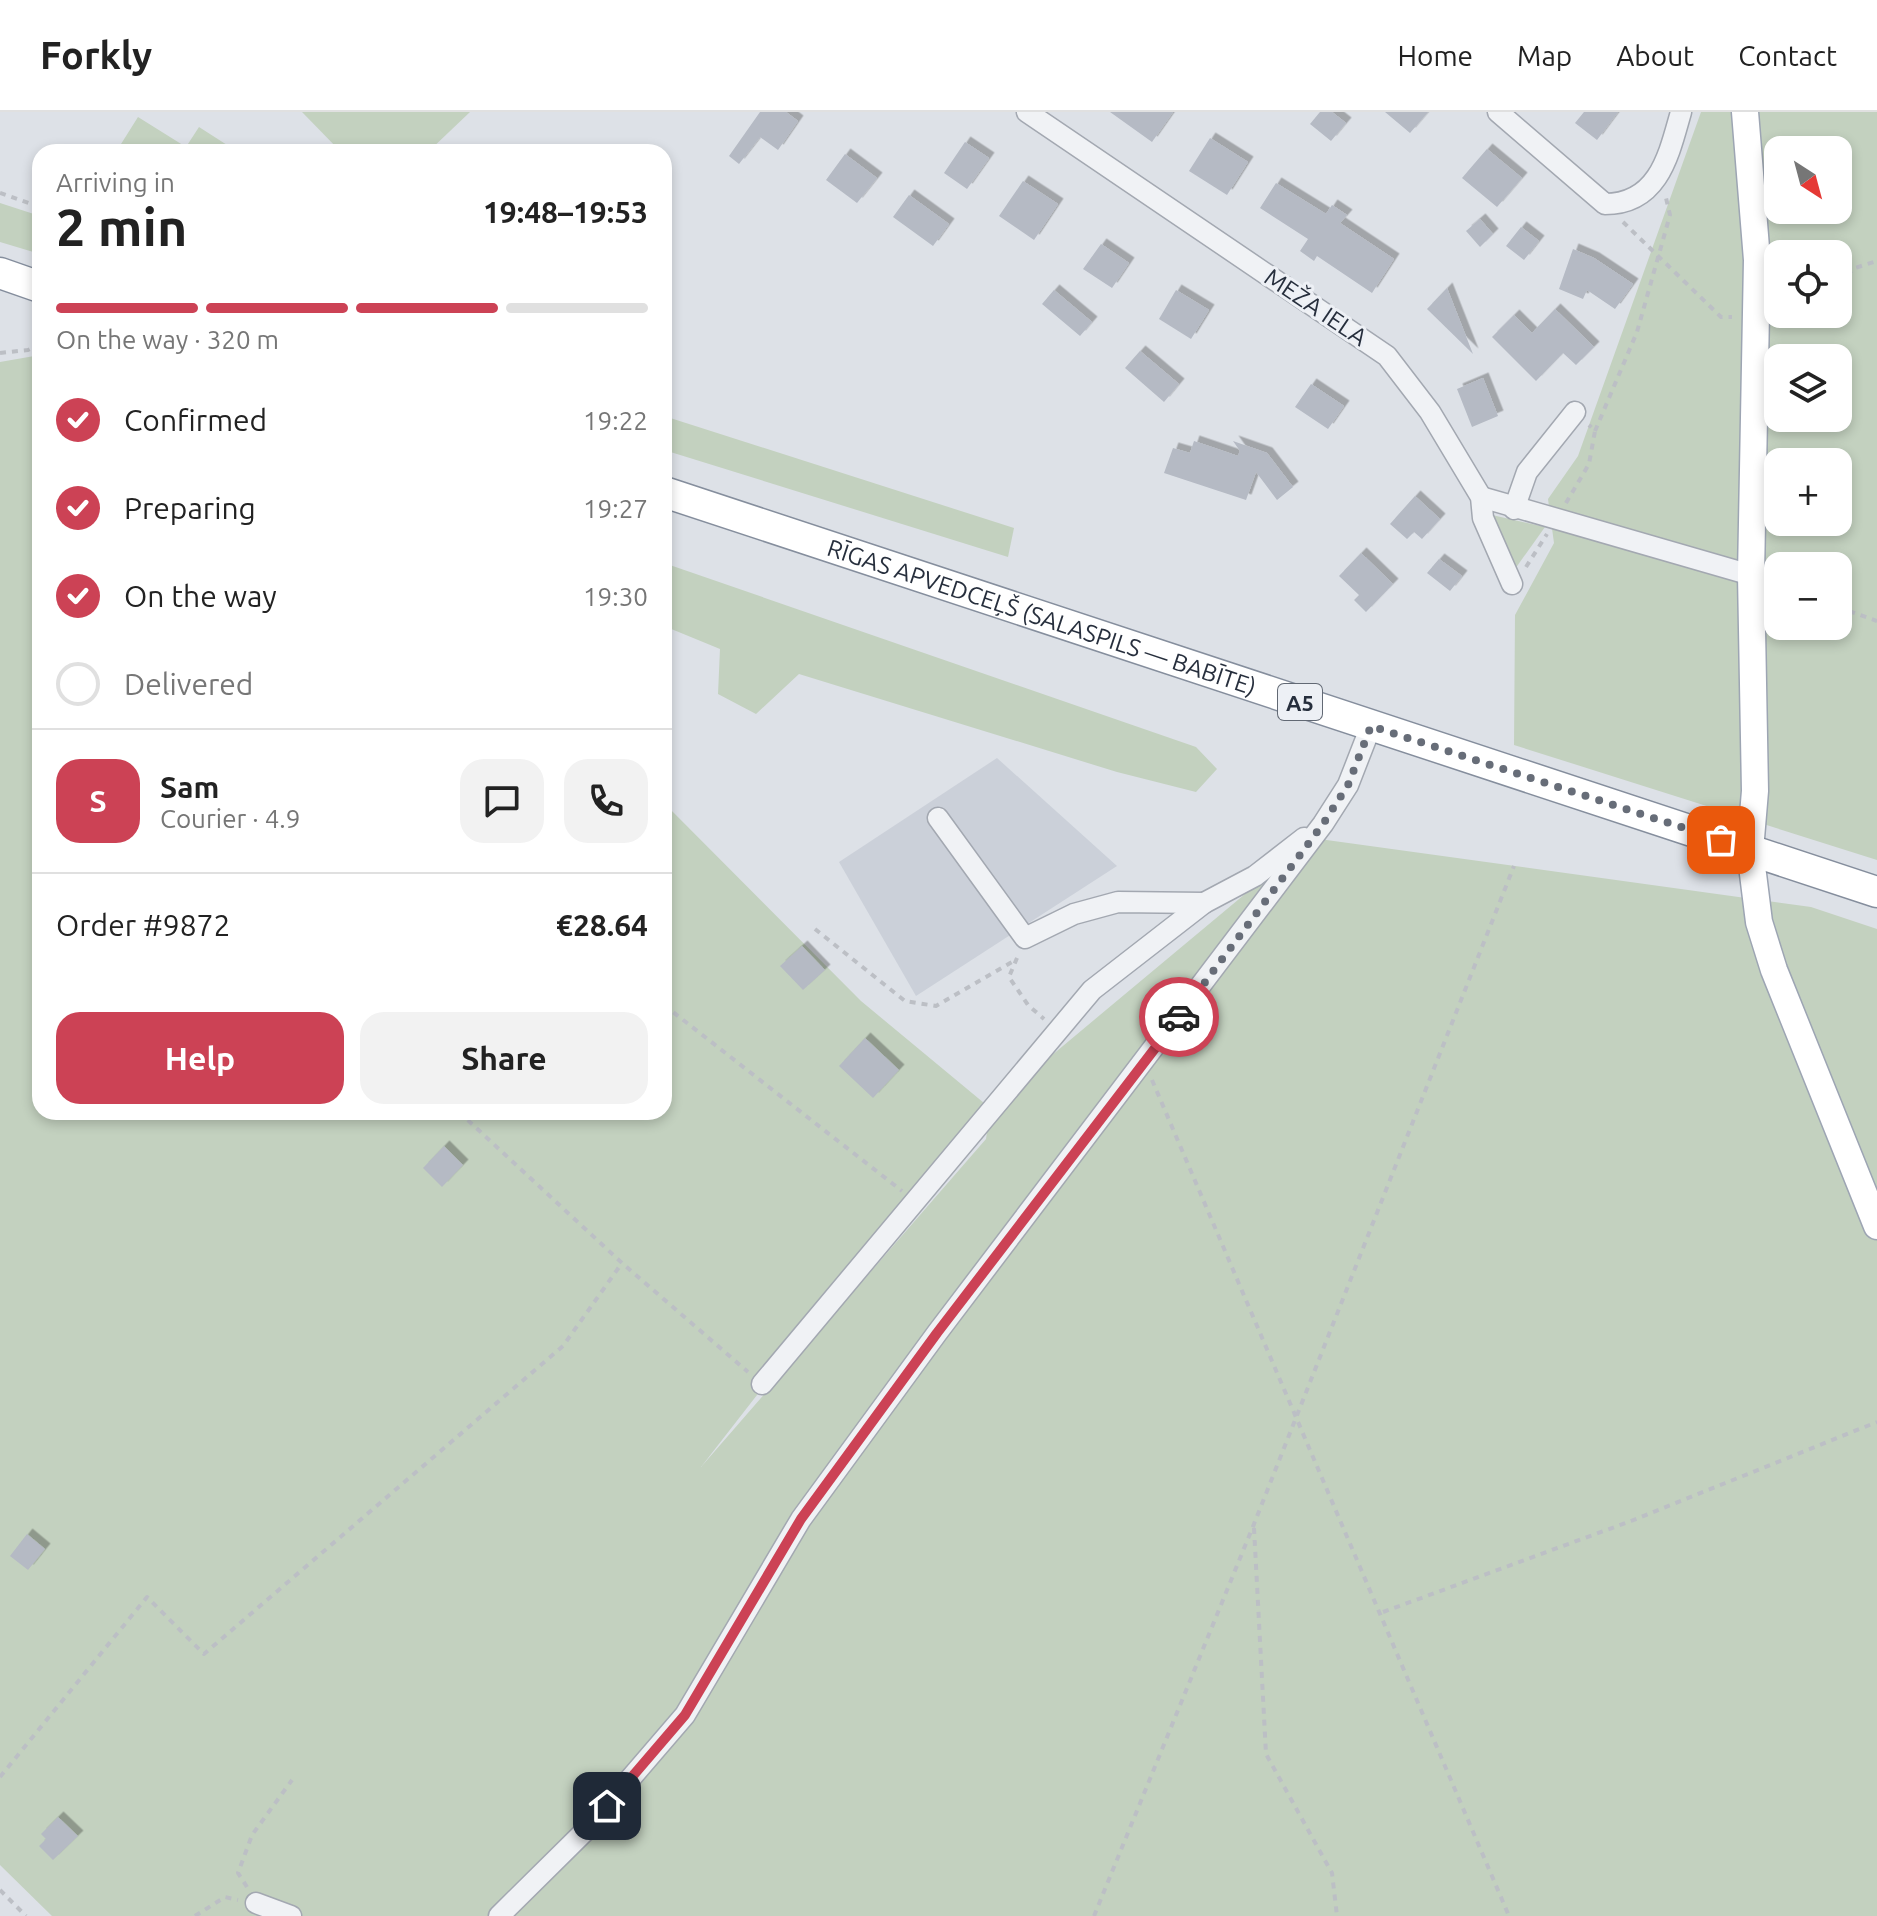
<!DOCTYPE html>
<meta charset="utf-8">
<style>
body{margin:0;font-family:Ubuntu,sans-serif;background:#f2f2f2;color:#222;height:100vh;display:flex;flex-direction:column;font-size:30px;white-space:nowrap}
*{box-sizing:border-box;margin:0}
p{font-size:26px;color:#767676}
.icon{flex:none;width:44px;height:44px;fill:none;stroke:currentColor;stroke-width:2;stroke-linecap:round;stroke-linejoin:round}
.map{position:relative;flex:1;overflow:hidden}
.sheet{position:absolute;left:32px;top:32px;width:640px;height:976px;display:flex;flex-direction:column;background:#fff;border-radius:24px;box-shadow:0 4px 12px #0003}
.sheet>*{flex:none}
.needle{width:52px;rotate:144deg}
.buttons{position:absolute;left:1764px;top:24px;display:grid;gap:16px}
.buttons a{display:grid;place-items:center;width:88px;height:88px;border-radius:16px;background:#fff;box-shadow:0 4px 12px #0003;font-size:40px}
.pin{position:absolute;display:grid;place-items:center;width:68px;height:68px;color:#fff;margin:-34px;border-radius:16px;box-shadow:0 4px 12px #0006}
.courier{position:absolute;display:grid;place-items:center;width:80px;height:80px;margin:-40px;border:6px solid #cc4255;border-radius:50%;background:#fff;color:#222;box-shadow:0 2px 10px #0007}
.summary em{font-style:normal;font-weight:700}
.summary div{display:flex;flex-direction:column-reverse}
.summary{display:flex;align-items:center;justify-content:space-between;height:136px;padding:0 24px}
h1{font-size:52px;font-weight:700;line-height:60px}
.bar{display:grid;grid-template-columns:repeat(4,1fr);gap:12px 8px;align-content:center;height:96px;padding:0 24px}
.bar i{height:10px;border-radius:6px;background:#e0e0e0}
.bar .on{background:#cc4255}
.bar p{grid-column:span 4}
.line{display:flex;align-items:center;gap:20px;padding:0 24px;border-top:2px solid #e0e0e0}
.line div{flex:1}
.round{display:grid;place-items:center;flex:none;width:84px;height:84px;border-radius:24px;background:#f2f2f2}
ol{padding:0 24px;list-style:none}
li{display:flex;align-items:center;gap:24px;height:88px}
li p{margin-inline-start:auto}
li .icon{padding:8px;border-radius:50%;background:#cc4255;color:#fff;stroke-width:4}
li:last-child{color:#767676}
li i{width:44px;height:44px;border:4px solid #e0e0e0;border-radius:50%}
.action{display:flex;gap:16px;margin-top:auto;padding:16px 24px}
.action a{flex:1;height:92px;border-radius:24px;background:#cc4255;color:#fff;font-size:32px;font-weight:700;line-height:92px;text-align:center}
.action a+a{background:#f2f2f2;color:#222}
header{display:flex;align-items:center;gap:48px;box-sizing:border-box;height:112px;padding:0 40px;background:#fff;border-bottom:2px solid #e0e0e0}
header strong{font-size:38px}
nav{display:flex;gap:44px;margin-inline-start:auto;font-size:28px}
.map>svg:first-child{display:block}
.built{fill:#cbd0d9}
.green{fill:#c3d1bf;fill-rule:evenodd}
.building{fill:#b5bac4;filter:url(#shadow)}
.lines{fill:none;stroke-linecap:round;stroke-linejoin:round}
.minor-casing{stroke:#a3a8b1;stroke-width:23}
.major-casing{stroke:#9da5b3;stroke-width:29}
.highway-casing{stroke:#858e9d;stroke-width:33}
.path{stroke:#bcbfc5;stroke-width:4;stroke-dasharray:6 6;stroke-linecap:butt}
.minor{stroke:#f0f2f5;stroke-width:20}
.major{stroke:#fff;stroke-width:26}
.highway{stroke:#fff;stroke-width:30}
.done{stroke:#676d78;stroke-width:8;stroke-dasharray:0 14.4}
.route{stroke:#cc4255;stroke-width:10}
.labels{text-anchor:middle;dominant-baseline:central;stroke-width:6;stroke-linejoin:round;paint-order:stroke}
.shield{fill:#edf0f5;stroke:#626974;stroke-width:2}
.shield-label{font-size:22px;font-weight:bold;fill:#272f3d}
.street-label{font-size:24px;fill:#272f3d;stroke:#edf0f5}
</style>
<header>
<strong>Forkly</strong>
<nav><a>Home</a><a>Map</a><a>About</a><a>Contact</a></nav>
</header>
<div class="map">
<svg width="1877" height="1804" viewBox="0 0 1877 1804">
<defs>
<filter id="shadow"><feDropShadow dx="5.5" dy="-5.5" stdDeviation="0" flood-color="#0004"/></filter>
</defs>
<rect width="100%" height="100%" fill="#dde1e7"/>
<polygon class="built" points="997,646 1117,754 916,884 839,750"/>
<g class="green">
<polygon points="302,0 470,0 428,40 341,40"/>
<path d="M 1701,0 L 1877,0 L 1877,748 L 1514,633 L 1515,503 L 1554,431 L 1548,387 L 1578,344 ZM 1778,38 L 1838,38 L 1838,98 L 1778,98 ZM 1778,142 L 1838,142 L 1838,202 L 1778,202 ZM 1778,246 L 1838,246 L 1838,306 L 1778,306 ZM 1778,350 L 1838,350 L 1838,410 L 1778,410 ZM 1778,454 L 1838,454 L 1838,514 L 1778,514 Z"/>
<polygon points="138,5 186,35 199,15 238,40 116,40"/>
<polygon points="0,91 40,104 40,142 0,130"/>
<polygon points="40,243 40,1000 664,1000 664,691 861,889 984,991 701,1355 986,1027 991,994 1312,726 1811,795 1877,817 1877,1804 52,1804 0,1753 0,250"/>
<polygon points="664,304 1014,416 1008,445 664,338"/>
<polygon points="1492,403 1545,415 1515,457"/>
<polygon points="664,451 1196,635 1217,657 1196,680 1117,660 799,562 756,602 718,582 720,537 664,514"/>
</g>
<g class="building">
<polygon points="760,0 786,0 798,9 778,38 760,25 739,52 729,44"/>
<polygon points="1110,0 1173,0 1152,30"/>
<polygon points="1320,0 1332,0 1346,11 1331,29 1310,12"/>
<polygon points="1385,0 1428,0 1410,21"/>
<polygon points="1584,0 1618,0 1597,28 1575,11"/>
<polygon points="1210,26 1248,50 1227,83 1189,59"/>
<polygon points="965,30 989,46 967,77 944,61"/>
<polygon points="1487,37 1522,66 1497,95 1462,66"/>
<polygon points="845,42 877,66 857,91 826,68"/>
<polygon points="1023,69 1058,92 1034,128 999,104"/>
<polygon points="1276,71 1326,102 1332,93 1347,103 1340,111 1394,147 1372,181 1317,144 1314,149 1300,139 1308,127 1260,96"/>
<polygon points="909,83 949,112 933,134 893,105"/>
<polygon points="1480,107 1493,122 1480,135 1466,119"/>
<polygon points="1521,115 1539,129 1524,148 1506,134"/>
<polygon points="1101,132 1129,151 1112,176 1083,157"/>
<polygon points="1573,137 1594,146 1633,172 1615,197 1587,178 1583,187 1559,177"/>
<polygon points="1447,176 1473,242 1427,197"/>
<polygon points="1054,178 1092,210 1080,224 1042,192"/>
<polygon points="1176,178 1209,198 1191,227 1159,207"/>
<polygon points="1555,197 1594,235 1576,253 1563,241 1536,269 1492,225 1514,203 1532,221"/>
<polygon points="1140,239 1179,272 1164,290 1125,256"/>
<polygon points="1483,266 1498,304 1472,315 1457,277"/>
<polygon points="1311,272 1344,294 1328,317 1295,295"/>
<polygon points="1194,329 1238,344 1240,339 1233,329 1267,341 1293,375 1277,388 1256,360 1246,388 1164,361 1173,336 1190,341"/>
<polygon points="1415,384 1440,407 1422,427 1414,420 1407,427 1390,412"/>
<polygon points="1361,441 1393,472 1366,500 1354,488 1359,483 1339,464"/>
<polygon points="1439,447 1462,464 1450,479 1427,461"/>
<polygon points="802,834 825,858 803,878 780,854"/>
<polygon points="865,926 899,958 873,986 839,954"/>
<polygon points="444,1034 463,1053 442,1075 423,1056"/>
<polygon points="27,1422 45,1437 28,1458 10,1444"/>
<polygon points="58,1705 78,1724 53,1748 39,1734 46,1727 41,1722"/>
</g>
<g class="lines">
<g class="minor-casing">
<g id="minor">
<polyline points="1027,0 1387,244 1430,300 1481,385 1483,406 1512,472"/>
<path d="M 1498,0 L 1605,92 C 1659,92 1669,42 1681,0"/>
<polyline points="1481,385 1751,463"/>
<polyline points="1514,397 1527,360 1575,300"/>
<polyline points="938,706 1025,826 1074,802 1118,790 1204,791"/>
<polyline points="762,1272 1092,878 1204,791 1255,764 1304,726"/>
<polyline points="256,1791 291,1804"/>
<polyline points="499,1804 587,1717 685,1603 801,1407 937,1221 1323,712 1348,673 1371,614"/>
</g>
</g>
<g class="major-casing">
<polyline id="major" points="1745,0 1757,148 1751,463 1755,679 1750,738 1759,810 1774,858 1877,1114"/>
</g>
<g class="highway-casing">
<g id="highway">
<polyline points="0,161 40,175"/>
<path id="s1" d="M 664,380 L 1877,780"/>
</g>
</g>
<g class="path">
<polyline points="0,81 40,95"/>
<polyline points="1623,110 1721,205 1732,205"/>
<polyline points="1838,171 1855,156 1877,149"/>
<polyline points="0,241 28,238 40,232"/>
<polyline points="1595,319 1637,220 1670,103 1666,86"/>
<polyline points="1566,391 1589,352 1595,319 1589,313"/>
<polyline points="1526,455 1547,422"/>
<polyline points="1838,495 1877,509"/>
<polyline points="815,817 905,889 936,894 1017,847"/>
<polyline points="1017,846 1009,865 1028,893 1044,907"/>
<polyline points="664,893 902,1079"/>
<polyline points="1152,968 1509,1804"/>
<polyline points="459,1000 622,1151 748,1260"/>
<polyline points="1254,1416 1266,1642 1332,1761 1337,1804"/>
<polyline points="1383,1500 1631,1409 1877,1310"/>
<polyline points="0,1665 147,1485 204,1542 563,1234 622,1151"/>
<polyline points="247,1775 238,1761 252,1723 292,1668"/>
<polyline points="0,1778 26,1804"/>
<polyline points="195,1804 225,1785 238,1788"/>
<polyline points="1094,1804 1254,1412 1514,754"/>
</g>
<use href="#minor" class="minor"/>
<use href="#major" class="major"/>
<use href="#highway" class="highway"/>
</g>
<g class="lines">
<polyline class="done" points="1179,905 1323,712 1348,673 1371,614 1721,728"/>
<polyline class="route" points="607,1694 685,1603 801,1407 937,1221 1179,905"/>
</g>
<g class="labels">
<rect class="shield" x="1278" y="572" width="44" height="36" rx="6"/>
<g class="shield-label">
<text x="1300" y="590">A5</text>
</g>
<g class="street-label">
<text transform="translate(1316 195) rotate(34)">MEŽA IELA</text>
<text stroke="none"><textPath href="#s1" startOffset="398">RĪGAS APVEDCEĻŠ (SALASPILS — BABĪTE)</textPath></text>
</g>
</g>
</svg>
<div class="buttons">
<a><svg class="needle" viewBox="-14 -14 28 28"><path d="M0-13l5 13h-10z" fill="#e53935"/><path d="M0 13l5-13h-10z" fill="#767676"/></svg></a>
<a><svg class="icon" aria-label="locate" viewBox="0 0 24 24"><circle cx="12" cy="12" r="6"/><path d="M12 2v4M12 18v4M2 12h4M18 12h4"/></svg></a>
<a><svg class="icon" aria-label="layers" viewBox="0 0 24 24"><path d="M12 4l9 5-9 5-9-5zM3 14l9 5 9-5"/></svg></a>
<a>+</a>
<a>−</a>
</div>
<div class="pin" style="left:1721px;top:728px;background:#ea580c"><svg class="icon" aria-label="bag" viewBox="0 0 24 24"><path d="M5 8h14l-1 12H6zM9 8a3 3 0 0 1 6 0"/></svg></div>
<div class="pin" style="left:607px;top:1694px;background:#1f2937"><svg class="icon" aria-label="home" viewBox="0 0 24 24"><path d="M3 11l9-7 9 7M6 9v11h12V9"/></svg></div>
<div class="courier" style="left:1179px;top:905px"><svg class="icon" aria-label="car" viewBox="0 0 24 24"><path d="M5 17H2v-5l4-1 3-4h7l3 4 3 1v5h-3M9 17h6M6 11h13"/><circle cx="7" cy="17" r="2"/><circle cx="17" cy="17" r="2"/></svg></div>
<section class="sheet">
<div class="summary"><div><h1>2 min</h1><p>Arriving in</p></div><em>19:48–19:53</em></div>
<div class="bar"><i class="on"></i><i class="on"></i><i class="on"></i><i></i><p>On the way · 320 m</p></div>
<ol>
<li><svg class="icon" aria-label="check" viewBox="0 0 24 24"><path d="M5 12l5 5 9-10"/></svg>Confirmed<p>19:22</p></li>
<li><svg class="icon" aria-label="check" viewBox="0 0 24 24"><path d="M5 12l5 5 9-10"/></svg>Preparing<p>19:27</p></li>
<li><svg class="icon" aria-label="check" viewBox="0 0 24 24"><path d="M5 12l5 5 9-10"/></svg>On the way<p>19:30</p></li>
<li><i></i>Delivered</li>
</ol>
<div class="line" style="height:144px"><b class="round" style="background:#cc4255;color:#fff">S</b><div><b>Sam</b><p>Courier · 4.9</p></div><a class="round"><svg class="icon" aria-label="chat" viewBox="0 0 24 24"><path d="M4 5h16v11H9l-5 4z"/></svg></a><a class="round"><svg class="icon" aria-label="phone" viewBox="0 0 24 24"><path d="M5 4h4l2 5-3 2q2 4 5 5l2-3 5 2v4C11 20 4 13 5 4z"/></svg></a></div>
<div class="line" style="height:104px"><div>Order #9872</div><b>€28.64</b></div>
<div class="action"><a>Help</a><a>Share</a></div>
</section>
</div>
